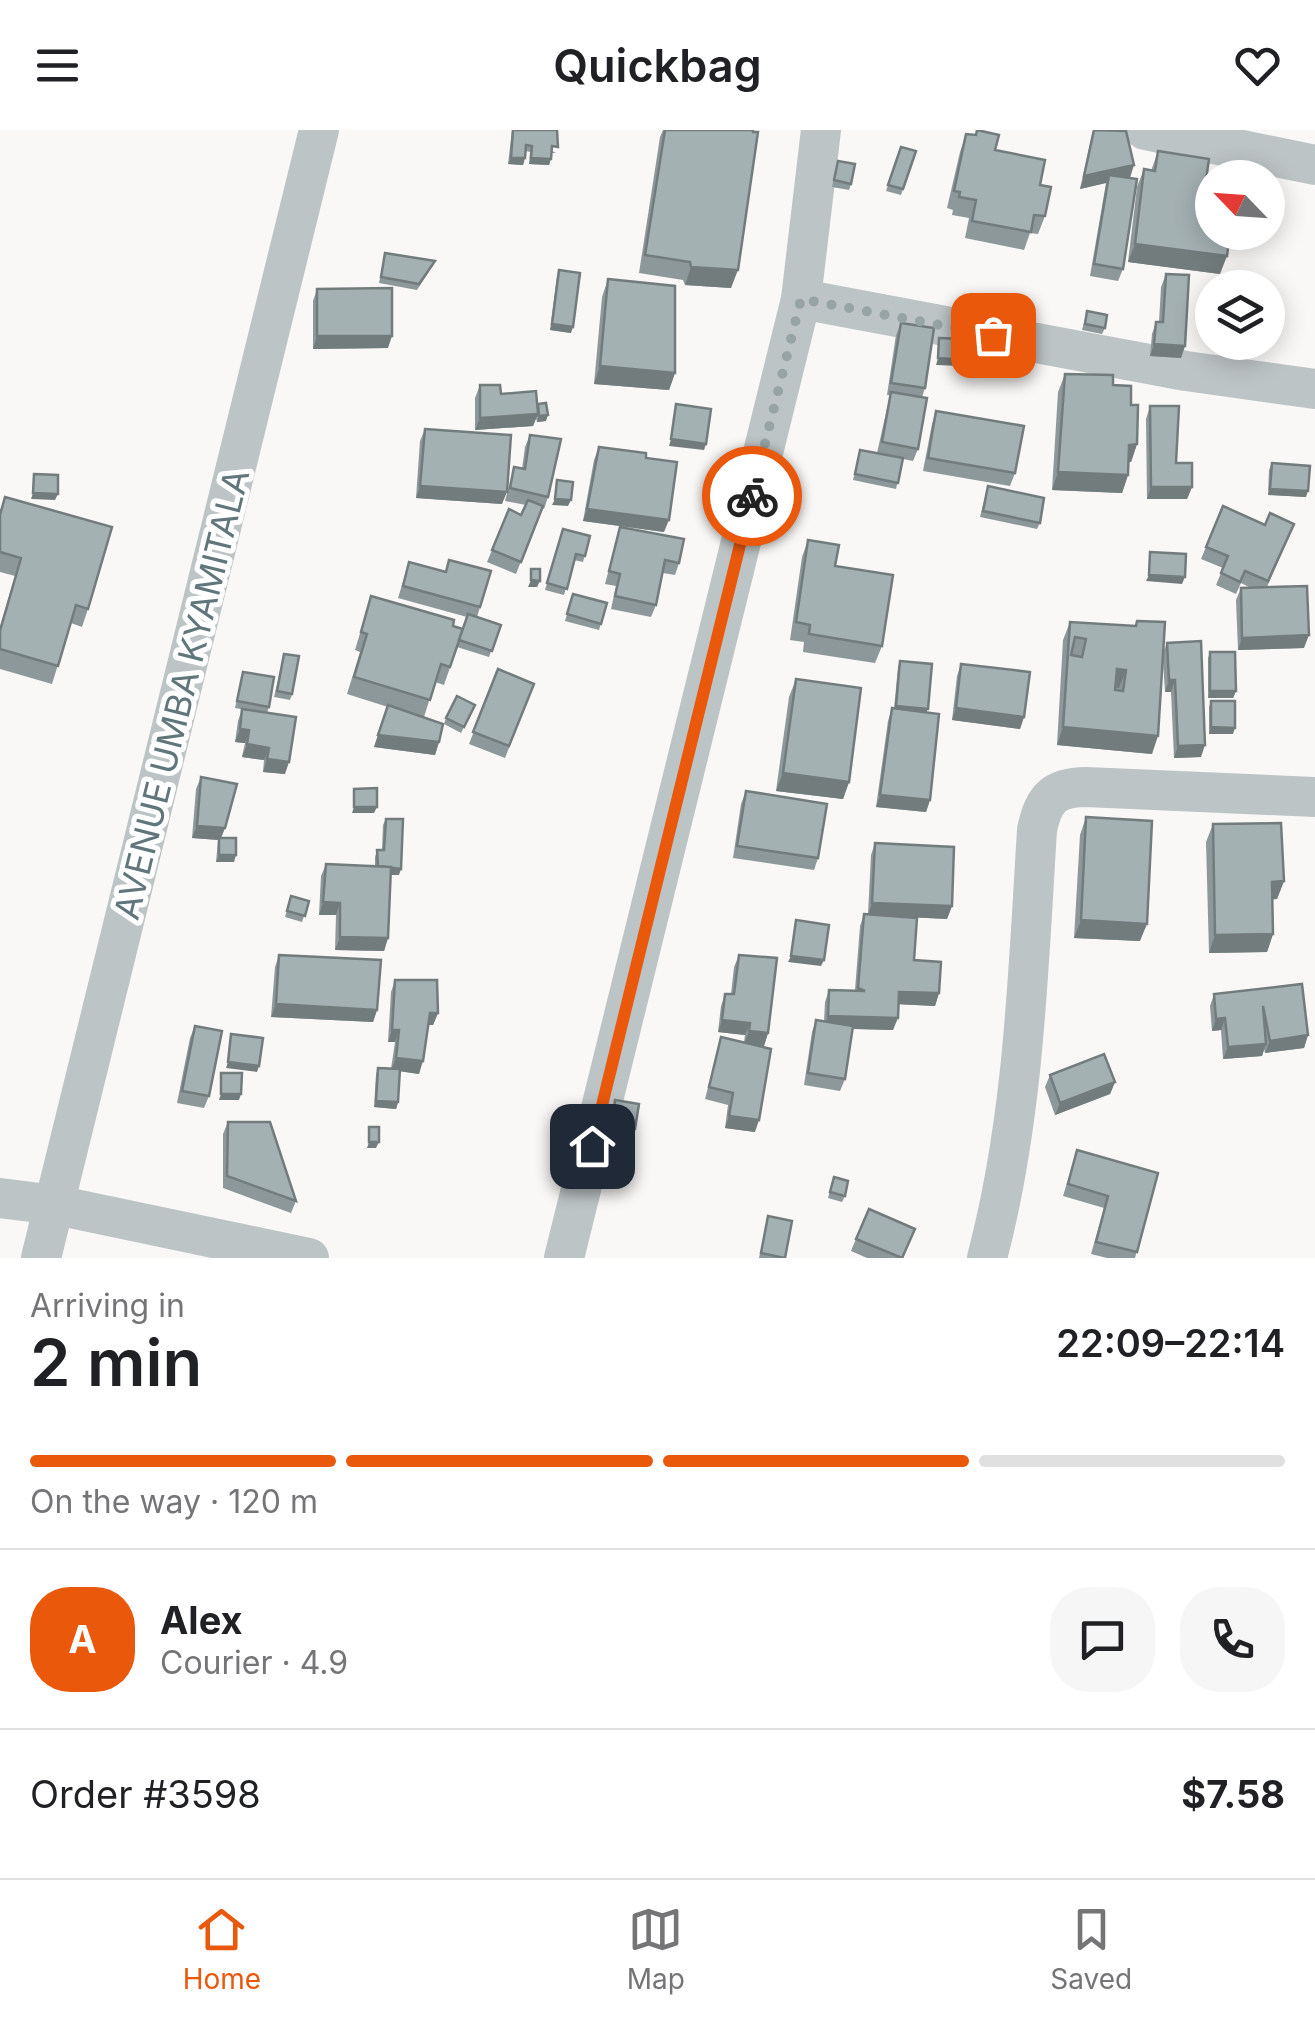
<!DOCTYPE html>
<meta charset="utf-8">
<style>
body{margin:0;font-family:Inter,sans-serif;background:#f6f6f6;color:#202124;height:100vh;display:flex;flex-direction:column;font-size:38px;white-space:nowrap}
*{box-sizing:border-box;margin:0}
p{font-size:32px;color:#757577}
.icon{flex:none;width:55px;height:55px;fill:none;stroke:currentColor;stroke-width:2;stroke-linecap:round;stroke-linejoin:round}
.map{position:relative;height:1128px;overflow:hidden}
.drawer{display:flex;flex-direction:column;background:#fff;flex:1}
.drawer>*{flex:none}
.needle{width:65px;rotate:295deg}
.tools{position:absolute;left:1195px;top:30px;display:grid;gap:20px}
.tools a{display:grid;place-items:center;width:90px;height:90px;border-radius:50%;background:#fff;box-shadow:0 5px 25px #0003;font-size:50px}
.pin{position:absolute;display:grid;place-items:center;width:85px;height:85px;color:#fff;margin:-42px;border-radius:20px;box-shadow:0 5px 15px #0006}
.courier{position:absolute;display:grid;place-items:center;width:100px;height:100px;margin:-50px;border:8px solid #ea580c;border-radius:50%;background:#fff;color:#222;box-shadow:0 2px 12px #0007}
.overview em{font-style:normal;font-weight:600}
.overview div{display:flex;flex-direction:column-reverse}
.overview{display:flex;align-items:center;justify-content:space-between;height:170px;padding:0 30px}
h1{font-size:65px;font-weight:600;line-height:75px}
.bar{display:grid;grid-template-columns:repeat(4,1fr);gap:15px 10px;align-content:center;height:120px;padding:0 30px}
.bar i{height:12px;border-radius:8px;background:#e0e0e0}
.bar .selected{background:#ea580c}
.bar p{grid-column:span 4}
.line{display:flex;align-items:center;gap:25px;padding:0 30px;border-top:2px solid #e0e0e0}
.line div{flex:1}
.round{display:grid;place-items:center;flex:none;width:105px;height:105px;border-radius:40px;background:#f6f6f6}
header{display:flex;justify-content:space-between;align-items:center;height:130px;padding:0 30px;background:#fff;font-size:45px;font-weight:600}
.tab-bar{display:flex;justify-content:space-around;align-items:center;height:140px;border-top:2px solid #e0e0e0;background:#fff;font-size:28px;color:#757577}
.tab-bar a{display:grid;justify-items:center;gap:5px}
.tab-bar .selected{color:#ea580c}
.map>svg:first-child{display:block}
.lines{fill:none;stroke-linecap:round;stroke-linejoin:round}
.minor{stroke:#bdc4c6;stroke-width:40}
.wall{fill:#8d989a}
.shaded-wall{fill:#737c7d}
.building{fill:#a4b1b3;stroke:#737c7d;stroke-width:2.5;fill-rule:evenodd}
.done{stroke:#96a4a5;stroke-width:10;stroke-dasharray:0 18}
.route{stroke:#ea580c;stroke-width:12}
.labels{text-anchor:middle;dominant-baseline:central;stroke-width:10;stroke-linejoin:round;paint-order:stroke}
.street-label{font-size:35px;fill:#60767a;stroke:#fff}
</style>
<header><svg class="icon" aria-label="menu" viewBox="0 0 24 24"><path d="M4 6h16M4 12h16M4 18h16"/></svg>Quickbag<svg class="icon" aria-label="heart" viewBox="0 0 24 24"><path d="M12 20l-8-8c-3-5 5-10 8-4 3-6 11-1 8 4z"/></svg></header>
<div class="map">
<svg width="1315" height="1128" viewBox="0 0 1315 1128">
<rect width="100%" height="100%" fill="#f9f8f6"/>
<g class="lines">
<g class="minor">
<polyline points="1145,0 1315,35"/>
<polyline points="801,169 1186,241 1315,259"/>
<polyline points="0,1068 56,1075 309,1128"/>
<polyline points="41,1128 319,0"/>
<polyline points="564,1128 801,169 821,0"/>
<path d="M 987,1128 C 1024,988 1028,844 1037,700 C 1043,669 1054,657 1086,657 L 1315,667"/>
</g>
</g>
<g class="wall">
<polygon points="512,0 556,23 552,23 549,35 529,34 530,22 526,21 523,35 508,34"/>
<polygon points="663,0 753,0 731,158 685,155 683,150 639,143 660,7"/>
<polygon points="1093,0 1121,0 1130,48 1123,139 1118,151 1090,146 1106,53 1080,59"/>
<polygon points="966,4 995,20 1040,55 1045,86 1038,104 1030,103 1024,120 965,108 969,88 952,85 953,80 947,78 960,22"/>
<polygon points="901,17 916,21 901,65 886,61"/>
<polygon points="1158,21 1206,50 1206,85 1220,144 1128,132 1137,57 1144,39 1151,41"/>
<polygon points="838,31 851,54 849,60 832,57"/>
<polygon points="385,123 435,131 432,137 417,160 379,153"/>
<polygon points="559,140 571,203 550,200 557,146"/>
<polygon points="1166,144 1185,216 1181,228 1150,226 1152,204 1156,192 1159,192 1161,157"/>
<polygon points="608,149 675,243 669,260 594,254 602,167"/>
<polygon points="317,159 388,218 313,219 313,171"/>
<polygon points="1087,181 1105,198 1102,204 1082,200"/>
<polygon points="901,193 925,258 922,267 918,319 913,331 903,329 896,359 853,350 860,320 877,323 890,265 887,265 896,205"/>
<polygon points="1065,244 1113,255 1131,275 1137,314 1131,332 1129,332 1128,345 1122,363 1052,360 1058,262"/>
<polygon points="480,255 501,264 537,276 546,291 537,292 536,288 533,296 475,300 475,268"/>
<polygon points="1150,276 1176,333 1192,357 1187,369 1147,369 1146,289"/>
<polygon points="936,281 1015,343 1010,356 923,341 932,294"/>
<polygon points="425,299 502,374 416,368 420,311"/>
<polygon points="530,305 548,367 544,379 542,378 516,444 487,432 509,379 521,385 526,375 505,371 514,337 522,339 525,317"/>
<polygon points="599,317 646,328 664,402 583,391 594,330"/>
<polygon points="1272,333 1306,367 1268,365 1269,340"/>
<polygon points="988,356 1040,393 1037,399 980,387"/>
<polygon points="5,367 88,479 82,497 71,493 52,554 0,539 0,496 15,446 0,442 0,381"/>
<polygon points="1294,394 1267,457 1304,518 1238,520 1236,470 1241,458 1251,458 1241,453 1236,464 1216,455 1223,438 1201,429 1206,417 1265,395"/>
<polygon points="620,397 679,433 675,445 663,443 656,475 651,487 611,479 616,456 605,454"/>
<polygon points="563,399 590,406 583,432 574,430 564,465 545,460"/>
<polygon points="808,410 835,436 882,516 875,533 803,522 804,512 790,510 802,427"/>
<polygon points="409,432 445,442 491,441 477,487 501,495 489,527 457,517 444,555 435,552 424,587 439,612 435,625 374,617 388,577 347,564 360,522 355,520 371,466 463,499 467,487 398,468"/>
<polygon points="573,464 607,473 599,500 565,491"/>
<polygon points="1137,491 1163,522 1167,513 1201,627 1174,628 1171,562 1165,562 1163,532 1152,624 1057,615 1063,510 1070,492 1135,496"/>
<polygon points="1210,522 1236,561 1233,568 1208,568 1208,528"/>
<polygon points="284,524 292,564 290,570 274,567"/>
<polygon points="900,531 926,582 930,670 926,682 876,677 888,591 892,578 894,579 898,537"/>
<polygon points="961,534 1024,587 1020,599 952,590 957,546"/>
<polygon points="498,539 534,554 505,628 469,614"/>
<polygon points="243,542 269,577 267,583 285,644 263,642 264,630 242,627 245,613 235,612 238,591 242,579 252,581 235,578"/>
<polygon points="796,549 849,652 843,669 776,661 789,567"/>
<polygon points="1211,571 1233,604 1209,604 1209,577"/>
<polygon points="475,575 461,603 444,594 446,588"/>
<polygon points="201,647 225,698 221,708 234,732 216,732 218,710 192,708 196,659"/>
<polygon points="746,661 818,728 814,740 733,728 741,674"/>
<polygon points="1086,687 1140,811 1074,808 1080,705"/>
<polygon points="386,689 399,745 391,745 388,808 384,821 335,820 336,785 319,785 321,746 326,734 375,736 375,727 377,720 382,720 383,695"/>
<polygon points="1213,694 1284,751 1277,769 1273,769 1273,804 1267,822 1209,823 1206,712"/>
<polygon points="875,713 952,776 947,789 887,786 914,830 939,863 935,876 898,874 893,900 852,899 845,949 840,961 804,955 812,902 816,890 824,891 825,872 829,860 855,860 860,796 864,784 868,784 871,725"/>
<polygon points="291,766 309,771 302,792 285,787"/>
<polygon points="279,825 377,880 373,892 271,887 275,837"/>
<polygon points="739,825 768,903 764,916 753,914 755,1002 725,998 728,975 705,969 721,907 744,912 745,905 718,902 721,876 725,864 731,864 734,837"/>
<polygon points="395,850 438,883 433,895 428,895 419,944 400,941 398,972 396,979 374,977 376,944 378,938 391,939 395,912 388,912 391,862"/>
<polygon points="1214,864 1308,905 1304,918 1265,923 1264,919 1262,926 1223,929 1221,900 1212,901 1210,876"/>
<polygon points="195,896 209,966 204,978 177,973 190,908"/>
<polygon points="1050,945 1115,952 1110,964 1055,985 1045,957"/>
<polygon points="228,992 296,1071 291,1083 223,1058 223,1004"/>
<polygon points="1077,1020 1158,1043 1135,1128 1107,1128 1091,1124 1104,1078 1063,1066"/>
<polygon points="832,1054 845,1066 842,1072 828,1068"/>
<polygon points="768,1086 785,1128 759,1128"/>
<polygon points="915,1099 903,1128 867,1128 851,1121 856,1109"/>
</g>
<g class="shaded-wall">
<polygon points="511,28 525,28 523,35 508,34"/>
<polygon points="531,28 551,29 549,35 529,34"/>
<polygon points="1134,35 1130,48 1109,45 1106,53 1080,59 1084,46"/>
<polygon points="1135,114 1227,126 1220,144 1128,132"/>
<polygon points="691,137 738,140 731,158 685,155"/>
<polygon points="552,194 573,197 571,203 550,200"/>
<polygon points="317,206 392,206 388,218 313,219"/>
<polygon points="1154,214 1185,216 1181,228 1150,226"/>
<polygon points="938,228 964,230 961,236 936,235"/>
<polygon points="600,236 675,243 669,260 594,254"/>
<polygon points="538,284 533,296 475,300 480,288"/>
<polygon points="548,285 546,291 537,292 539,286"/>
<polygon points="671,309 706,314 704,320 669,316"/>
<polygon points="1137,314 1131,332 1123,332 1129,315"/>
<polygon points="1058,342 1128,345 1122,363 1052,360"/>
<polygon points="420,356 507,362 502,374 416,368"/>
<polygon points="1151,357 1192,357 1187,369 1147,369"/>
<polygon points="1270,359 1308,361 1306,367 1268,365"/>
<polygon points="33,363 58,364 55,370 31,369"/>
<polygon points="555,369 571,370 568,376 552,375"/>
<polygon points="587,379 669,390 664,402 583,391"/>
<polygon points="1149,445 1185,447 1182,454 1146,451"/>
<polygon points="531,450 540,451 537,457 528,457"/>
<polygon points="1309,505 1304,518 1238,520 1242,508"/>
<polygon points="1117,539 1126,540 1119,558 1111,557"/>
<polygon points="1169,550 1175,550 1171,562 1165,562"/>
<polygon points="1210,561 1236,561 1233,568 1208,568"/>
<polygon points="896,576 928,579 925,585 893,582"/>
<polygon points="956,578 1024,587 1020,599 952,590"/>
<polygon points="1063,597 1158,606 1152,624 1057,615"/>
<polygon points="1211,597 1235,598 1233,604 1209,604"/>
<polygon points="240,599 249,600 245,613 235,612"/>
<polygon points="378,605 439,612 435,625 374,617"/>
<polygon points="247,614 269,618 264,630 242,627"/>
<polygon points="1205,615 1201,627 1174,628 1178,616"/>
<polygon points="267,629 289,632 285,644 263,642"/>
<polygon points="783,643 849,652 843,669 776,661"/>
<polygon points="880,665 930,670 926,682 876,677"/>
<polygon points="354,677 377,677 374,683 352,683"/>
<polygon points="197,696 225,698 220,710 192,708"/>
<polygon points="219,725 236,725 234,732 216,732"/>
<polygon points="378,739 401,739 399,745 375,745"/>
<polygon points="1284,751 1277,769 1266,770 1272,752"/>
<polygon points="323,772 340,773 336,785 319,785"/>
<polygon points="872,773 952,776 947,789 868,785"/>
<polygon points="1081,790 1147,794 1140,811 1074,808"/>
<polygon points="1273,804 1267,822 1209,823 1215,805"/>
<polygon points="340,807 388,808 384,821 335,820"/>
<polygon points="791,826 824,830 821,836 788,832"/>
<polygon points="899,862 939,863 935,876 894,874"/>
<polygon points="276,874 377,880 373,892 271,887"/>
<polygon points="430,883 438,883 433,895 426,895"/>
<polygon points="828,886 898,888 893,900 824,898"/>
<polygon points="1225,888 1221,900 1212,901 1216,889"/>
<polygon points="722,890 750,893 745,905 718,902"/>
<polygon points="392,900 399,900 395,912 388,912"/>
<polygon points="749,901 768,903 764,916 744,914"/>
<polygon points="1308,905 1304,918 1265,923 1270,911"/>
<polygon points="1266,914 1262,926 1223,929 1228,917"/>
<polygon points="396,928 423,931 419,944 391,940"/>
<polygon points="228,932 259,936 257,942 226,938"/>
<polygon points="1115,952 1110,964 1055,985 1060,973"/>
<polygon points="221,964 241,964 239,970 219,970"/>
<polygon points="376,971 398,972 396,979 374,977"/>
<polygon points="729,986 759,990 755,1002 725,998"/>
<polygon points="612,997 635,999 633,1006 610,1003"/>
<polygon points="369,1012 379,1012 376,1018 367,1018"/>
</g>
<g class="building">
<polygon points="513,0 557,0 558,17 552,16 551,29 531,28 532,16 526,15 525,28 511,28"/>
<polygon points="665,0 753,0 753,2 758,2 738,140 691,137 690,132 645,125"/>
<polygon points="977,0 999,5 995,20 1045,30 1040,55 1051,57 1045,86 1034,85 1031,102 972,91 976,70 959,67 960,62 954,61 966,4 976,5"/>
<polygon points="1094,0 1126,1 1134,35 1084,46"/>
<polygon points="901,17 916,21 903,59 888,55"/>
<polygon points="1158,21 1209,29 1206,50 1212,51 1206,85 1212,86 1212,102 1230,102 1227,126 1135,114 1144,39 1155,41"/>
<polygon points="838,31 855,34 851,54 834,50"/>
<polygon points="1109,45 1137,49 1123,139 1094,134"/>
<polygon points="385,123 435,131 419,154 381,147"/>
<polygon points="559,140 580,143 573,197 552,194"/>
<polygon points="1166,144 1189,145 1185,216 1154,214 1156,192 1163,192"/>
<polygon points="608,149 675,156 675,243 600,236"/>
<polygon points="392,158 392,206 317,206 317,159"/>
<polygon points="1087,181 1107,185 1105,198 1085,194"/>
<polygon points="901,193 934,198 925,258 891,253"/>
<polygon points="939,208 965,209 964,230 938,228"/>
<polygon points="1065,244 1113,245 1113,255 1131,256 1131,275 1138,275 1137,314 1129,315 1128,345 1058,342"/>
<polygon points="480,255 500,255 501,264 536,261 538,284 480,288"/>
<polygon points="891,262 927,268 918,319 882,312"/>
<polygon points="546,273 548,285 539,286 538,274"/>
<polygon points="676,274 711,279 706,314 671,309"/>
<polygon points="1150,276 1179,276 1176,333 1192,333 1192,357 1151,357"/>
<polygon points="936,281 1024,296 1015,343 928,328"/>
<polygon points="425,299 511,305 507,362 420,356"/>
<polygon points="530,305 561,309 548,367 510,358 514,337 525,339"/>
<polygon points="599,317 646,323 646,328 677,332 669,390 587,379"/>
<polygon points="860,320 903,328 898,353 855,344"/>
<polygon points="1272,333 1310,336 1308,361 1270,359"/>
<polygon points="34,344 58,345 58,364 33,363"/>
<polygon points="557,350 573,352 571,370 555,369"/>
<polygon points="988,356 1044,368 1040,393 983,381"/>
<polygon points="5,367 112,397 88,479 76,475 58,536 0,519 0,501 21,428 0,422 0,385"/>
<polygon points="528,370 543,376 521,432 492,420 509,379 521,385"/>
<polygon points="1223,376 1265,395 1270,383 1294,394 1268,451 1245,441 1240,452 1221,443 1228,426 1206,417"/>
<polygon points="620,397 684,409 679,433 665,430 656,475 615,466 620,444 609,441"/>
<polygon points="563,399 590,406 585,426 576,424 567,459 547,453"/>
<polygon points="808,410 839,415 835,436 893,445 882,516 809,504 810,495 796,492"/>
<polygon points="1150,422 1186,424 1185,447 1149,445"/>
<polygon points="449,430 491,441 480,477 403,456 409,432 446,442"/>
<polygon points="531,439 540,439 540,451 531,450"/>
<polygon points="1307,456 1309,505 1242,508 1241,458"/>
<polygon points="573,464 607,473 601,494 567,484"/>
<polygon points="371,466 454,490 453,496 463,499 450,537 441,534 430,570 354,547 367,504 361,502"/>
<polygon points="468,484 501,495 492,521 459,510"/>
<path d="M 1137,491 L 1165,492 L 1158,606 L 1063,597 L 1070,492 L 1136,496 ZM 1075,507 L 1086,509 L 1082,527 L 1071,525 ZM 1117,539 L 1126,540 L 1123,561 L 1115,560 Z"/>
<polygon points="1201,511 1205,615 1178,616 1175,550 1169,550 1167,513"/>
<polygon points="1210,522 1235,522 1236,561 1210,561"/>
<polygon points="284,524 299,526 292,564 277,561"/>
<polygon points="900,531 932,534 928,579 896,576"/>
<polygon points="961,534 1030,542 1024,587 956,578"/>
<polygon points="498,539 534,554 509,616 473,602"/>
<polygon points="243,542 274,547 269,577 237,571"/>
<polygon points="796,549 861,558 849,652 783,643"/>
<polygon points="457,566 475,575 464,597 446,588"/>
<polygon points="1211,571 1235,571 1235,598 1211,597"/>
<polygon points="388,575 443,594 439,612 378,605"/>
<polygon points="892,578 939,584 930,670 880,665"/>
<polygon points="242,579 296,587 289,632 267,629 269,618 247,614 249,600 240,599"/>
<polygon points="201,647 237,654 225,698 197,696"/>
<polygon points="377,658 377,677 354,677 354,659"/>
<polygon points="746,661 827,674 818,728 737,716"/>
<polygon points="1086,687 1152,691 1147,794 1081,790"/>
<polygon points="386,689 403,689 401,739 378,736 377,720 384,720"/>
<polygon points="1281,693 1284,751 1272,752 1273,804 1215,805 1213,694"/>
<rect x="219" y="708" width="17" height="17"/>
<polygon points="875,713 954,717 952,776 872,773"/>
<polygon points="326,734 391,737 388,808 340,807 340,773 323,772"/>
<polygon points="291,766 309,771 305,786 287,781"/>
<polygon points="864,784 917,788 914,830 941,832 939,863 899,862 898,888 828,886 829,860 865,861 858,858"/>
<polygon points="796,790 829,795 824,830 791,826"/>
<polygon points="279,825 381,830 377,880 276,874"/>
<polygon points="739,825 777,828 768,903 749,901 750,893 722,890 725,864 734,864"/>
<polygon points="395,850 437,850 438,883 430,883 423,931 396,928 399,900 392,900"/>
<polygon points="1302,854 1308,905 1270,911 1263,876 1266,914 1228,917 1225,888 1216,889 1214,864"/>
<polygon points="816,890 853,896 845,949 808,943"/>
<polygon points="195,896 222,901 209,966 182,961"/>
<polygon points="231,904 263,908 259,936 228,932"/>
<polygon points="721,907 771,919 759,990 729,986 733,963 709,957"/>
<polygon points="1104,924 1115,952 1060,973 1050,945"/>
<polygon points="378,938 400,939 398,972 376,971"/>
<polygon points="221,943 242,943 241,964 221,964"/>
<polygon points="615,970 639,974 635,999 612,997"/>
<polygon points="228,992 270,992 296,1071 227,1046"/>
<rect x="369" y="997" width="10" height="15"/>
<polygon points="1077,1020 1158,1043 1137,1122 1096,1112 1108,1066 1068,1054"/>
<polygon points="834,1047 848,1051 845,1066 830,1062"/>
<polygon points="869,1079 915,1099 902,1128 856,1109"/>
<polygon points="768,1086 792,1091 785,1128 761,1123"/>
</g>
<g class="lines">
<polyline class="done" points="752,366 801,169 993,205"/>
<polyline class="route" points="592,1016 752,366"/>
</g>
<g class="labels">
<g class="street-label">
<text transform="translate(181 564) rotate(-76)">AVENUE UMBA KYAMITALA</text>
</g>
</g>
</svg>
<div class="tools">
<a><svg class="needle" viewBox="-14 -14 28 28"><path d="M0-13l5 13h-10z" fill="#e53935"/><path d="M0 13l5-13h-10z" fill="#757577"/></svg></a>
<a><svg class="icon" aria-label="layers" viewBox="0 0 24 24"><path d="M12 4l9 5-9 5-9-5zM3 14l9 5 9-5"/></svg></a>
</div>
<div class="pin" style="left:993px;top:205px;background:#ea580c"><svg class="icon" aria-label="bag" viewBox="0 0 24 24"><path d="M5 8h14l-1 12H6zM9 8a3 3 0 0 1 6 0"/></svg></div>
<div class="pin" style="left:592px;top:1016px;background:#1f2937"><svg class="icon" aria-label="home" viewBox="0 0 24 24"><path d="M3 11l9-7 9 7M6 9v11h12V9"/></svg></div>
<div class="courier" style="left:752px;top:366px"><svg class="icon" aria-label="bike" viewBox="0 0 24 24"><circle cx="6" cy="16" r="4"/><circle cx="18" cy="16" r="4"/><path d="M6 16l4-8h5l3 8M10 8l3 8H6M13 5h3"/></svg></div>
</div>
<section class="drawer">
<div class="overview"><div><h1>2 min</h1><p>Arriving in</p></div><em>22:09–22:14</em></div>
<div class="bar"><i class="selected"></i><i class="selected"></i><i class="selected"></i><i></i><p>On the way · 120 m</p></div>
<div class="line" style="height:180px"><b class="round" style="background:#ea580c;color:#fff">A</b><div><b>Alex</b><p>Courier · 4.9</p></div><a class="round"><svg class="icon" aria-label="chat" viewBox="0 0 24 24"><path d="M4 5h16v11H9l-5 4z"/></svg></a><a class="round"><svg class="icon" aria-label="phone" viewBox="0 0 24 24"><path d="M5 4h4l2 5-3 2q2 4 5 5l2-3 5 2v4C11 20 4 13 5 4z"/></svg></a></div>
<div class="line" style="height:130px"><div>Order #3598</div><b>$7.58</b></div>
</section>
<nav class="tab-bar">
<a class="selected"><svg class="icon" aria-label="home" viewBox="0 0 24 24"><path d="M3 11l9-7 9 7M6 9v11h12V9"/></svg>Home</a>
<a><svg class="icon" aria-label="map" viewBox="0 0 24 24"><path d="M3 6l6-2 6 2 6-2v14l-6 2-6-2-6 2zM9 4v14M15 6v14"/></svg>Map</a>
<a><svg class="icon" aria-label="saved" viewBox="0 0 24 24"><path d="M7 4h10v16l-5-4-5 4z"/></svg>Saved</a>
</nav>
